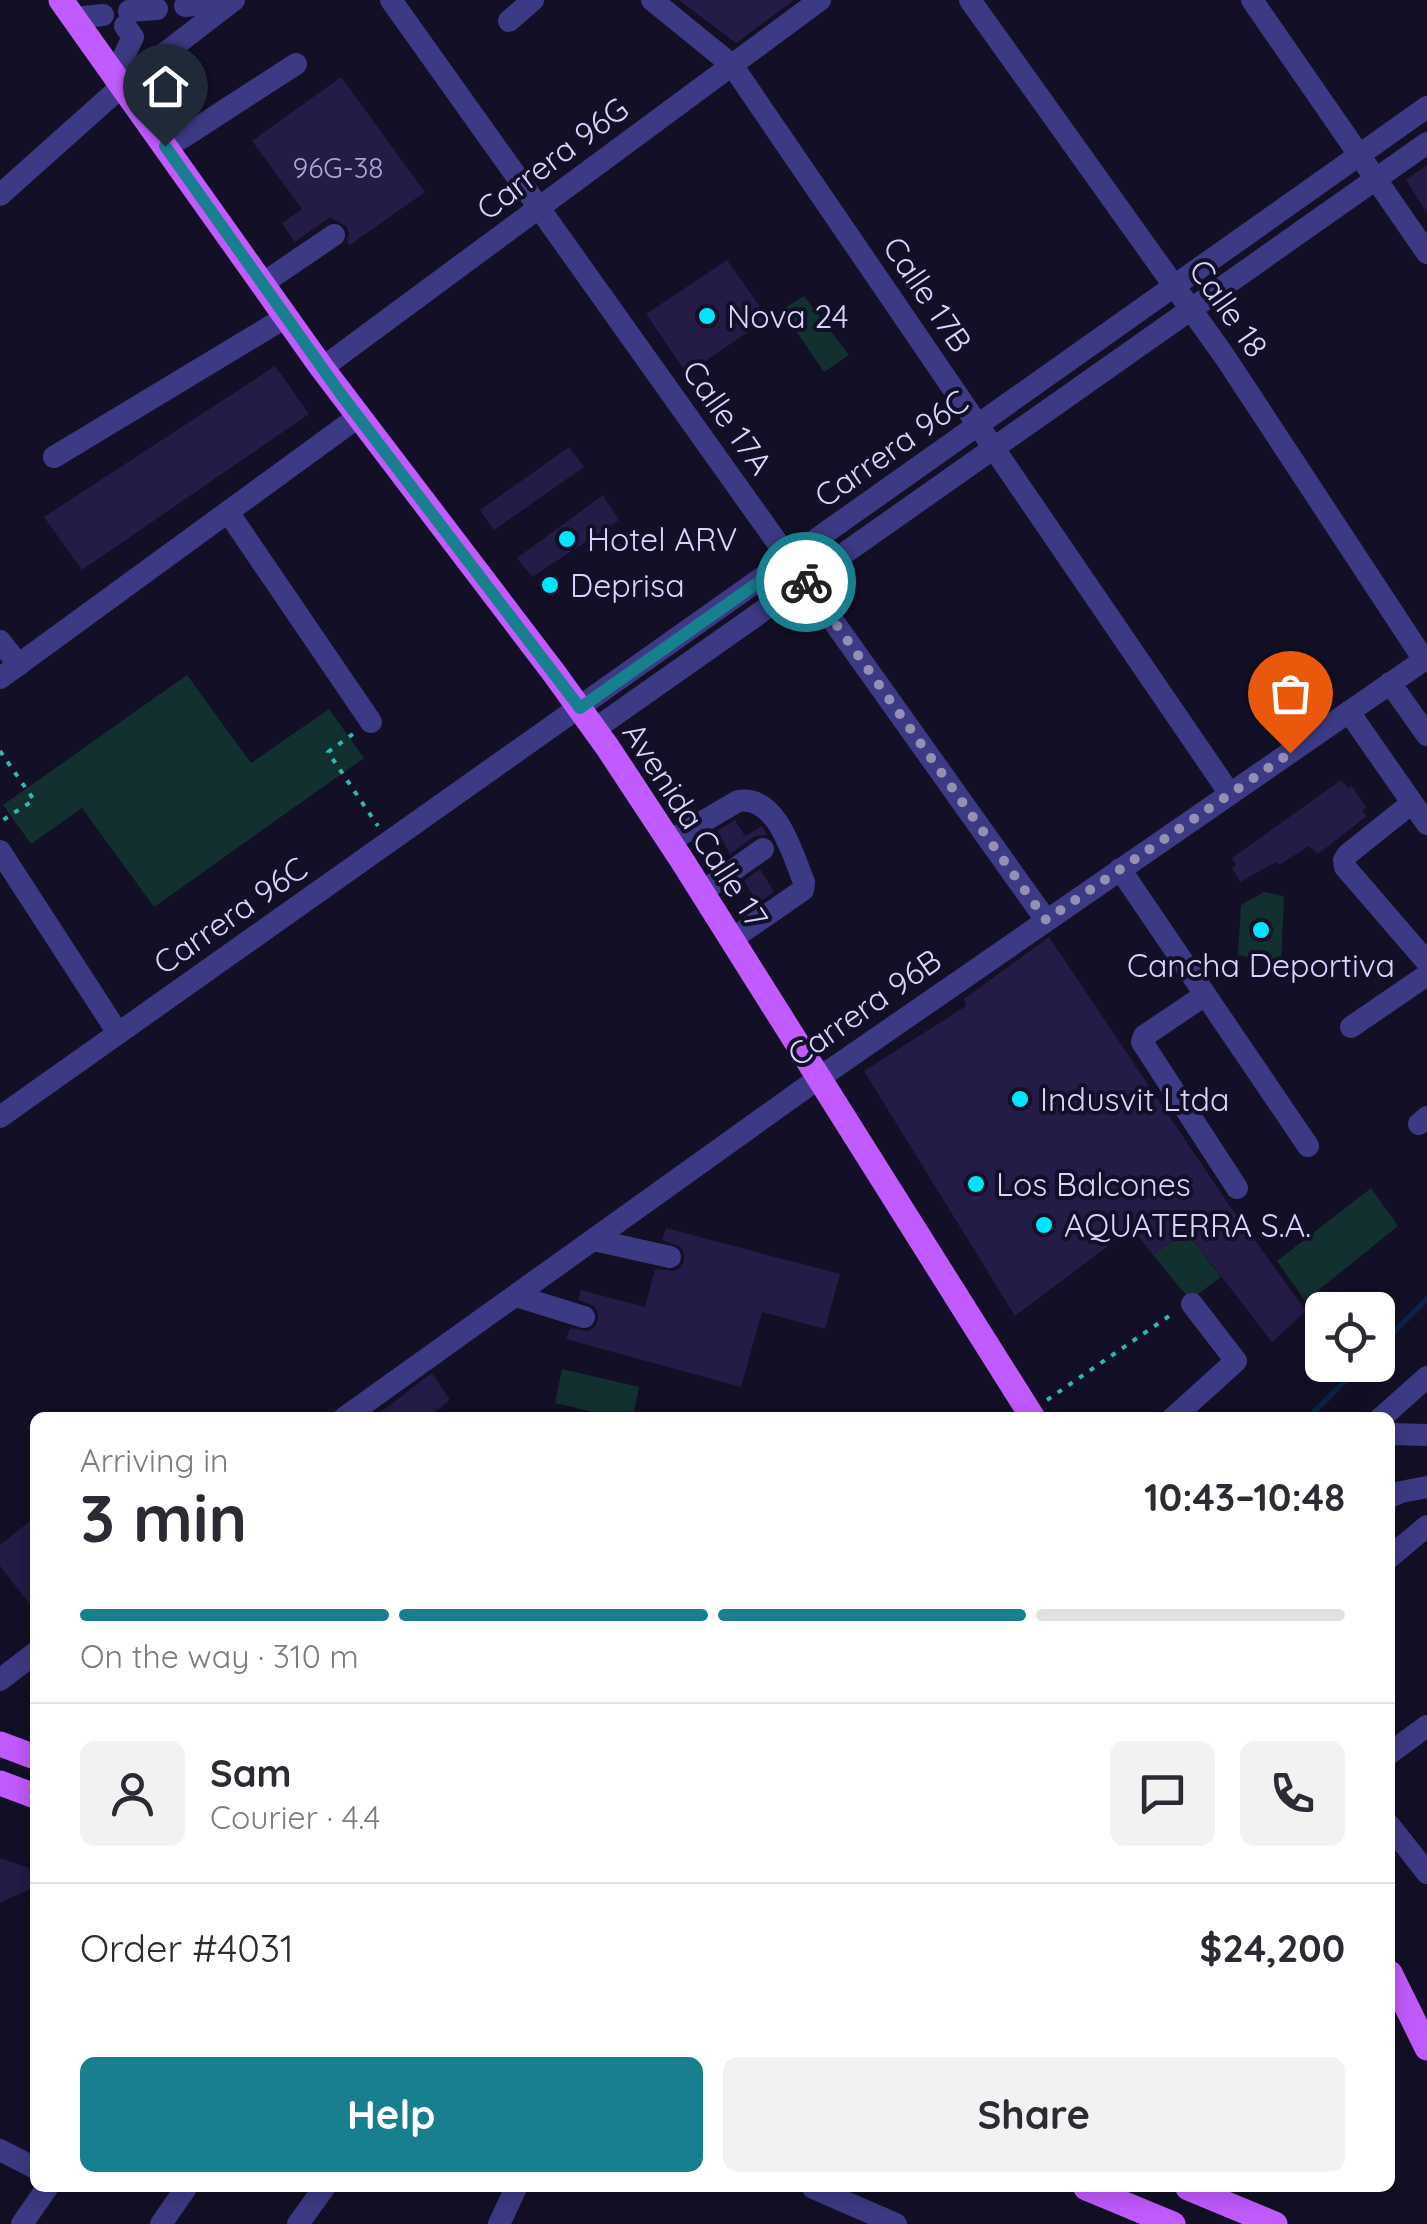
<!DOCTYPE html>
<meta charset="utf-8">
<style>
body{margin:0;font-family:Quicksand,sans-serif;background:#f2f2f3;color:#2b2b33;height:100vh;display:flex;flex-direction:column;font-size:38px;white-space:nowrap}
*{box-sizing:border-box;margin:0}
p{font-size:32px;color:#7c7c81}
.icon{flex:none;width:55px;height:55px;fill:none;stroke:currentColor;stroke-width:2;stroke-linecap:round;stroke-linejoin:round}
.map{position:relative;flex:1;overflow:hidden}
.side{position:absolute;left:30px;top:1412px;width:1365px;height:780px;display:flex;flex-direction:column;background:#fff;border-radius:15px;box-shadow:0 5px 25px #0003}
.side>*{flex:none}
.buttons{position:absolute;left:1305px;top:1292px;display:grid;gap:20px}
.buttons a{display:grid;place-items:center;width:90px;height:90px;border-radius:15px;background:#fff;box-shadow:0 5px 25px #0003;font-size:50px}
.pin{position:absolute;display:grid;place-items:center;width:85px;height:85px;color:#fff;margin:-102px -42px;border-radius:50% 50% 50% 0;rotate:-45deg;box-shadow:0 0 10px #0007}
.pin .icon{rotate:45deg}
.courier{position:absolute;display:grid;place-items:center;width:100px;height:100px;margin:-50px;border:8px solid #187f8f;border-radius:50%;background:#fff;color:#222;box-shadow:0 2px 12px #0007}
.headline em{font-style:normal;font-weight:700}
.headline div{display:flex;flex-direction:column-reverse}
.headline{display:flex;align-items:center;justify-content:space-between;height:170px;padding:0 50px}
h1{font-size:65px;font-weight:700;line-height:75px}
.bar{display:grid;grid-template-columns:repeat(4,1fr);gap:15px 10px;align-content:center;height:120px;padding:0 50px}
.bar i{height:12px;border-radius:8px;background:#e1e1e2}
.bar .on{background:#187f8f}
.bar p{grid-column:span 4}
.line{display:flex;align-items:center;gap:25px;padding:0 50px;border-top:2px solid #e1e1e2}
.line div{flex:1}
.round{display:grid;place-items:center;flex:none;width:105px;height:105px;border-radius:15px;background:#f2f2f3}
.action{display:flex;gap:20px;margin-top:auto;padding:20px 50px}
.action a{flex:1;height:115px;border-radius:15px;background:#187f8f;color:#fff;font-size:40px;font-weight:700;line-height:115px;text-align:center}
.action a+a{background:#f2f2f3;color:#2b2b33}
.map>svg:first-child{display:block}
.green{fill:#12302f}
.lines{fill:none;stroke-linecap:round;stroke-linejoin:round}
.stream{stroke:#0c2248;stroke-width:6}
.building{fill:#241b47}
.path{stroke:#2fb8b0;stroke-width:4;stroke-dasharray:5 8;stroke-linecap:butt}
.minor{stroke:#3d3a85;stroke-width:22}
.major{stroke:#c25bff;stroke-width:25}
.done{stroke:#948fb3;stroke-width:10;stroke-dasharray:0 18}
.route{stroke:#187f8f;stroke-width:12}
.poi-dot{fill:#00e5ff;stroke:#130f26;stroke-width:4}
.labels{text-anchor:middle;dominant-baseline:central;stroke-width:8;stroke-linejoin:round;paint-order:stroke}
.number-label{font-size:28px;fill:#aca6d1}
.street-label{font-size:32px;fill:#d9d4ff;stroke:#130f26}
.poi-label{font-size:32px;fill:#d9d4ff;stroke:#130f26;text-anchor:start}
</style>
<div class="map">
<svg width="1427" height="2224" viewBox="0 0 1427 2224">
<rect width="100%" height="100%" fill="#130f26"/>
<g class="green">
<polygon points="804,296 849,355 824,372 782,310"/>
<polygon points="187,675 251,763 329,709 364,758 154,907 82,808 31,844 3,805"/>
<polygon points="1264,892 1284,896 1281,964 1238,955 1241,905"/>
<polygon points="1371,1188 1398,1226 1305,1301 1277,1261"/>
<polygon points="1187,1232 1221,1277 1190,1300 1153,1255"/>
<polygon points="562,1369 639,1387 633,1417 615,1417 555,1403"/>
</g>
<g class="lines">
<g class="stream">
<polyline points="1378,1348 1427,1299"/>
<polyline points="1308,1418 1361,1365"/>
</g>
</g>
<g class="building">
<polygon points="679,0 794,0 736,43"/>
<polygon points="341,77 425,192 350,245 347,242 349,233 346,226 330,217 295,242 282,223 302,209 252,141"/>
<polygon points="1427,165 1427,213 1406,180"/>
<polygon points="727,260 768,318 687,374 646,314"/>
<polygon points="275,366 309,414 82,570 44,517"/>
<polygon points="569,447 584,467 494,530 480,510"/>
<polygon points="603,495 619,520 532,577 517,558"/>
<polygon points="1341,780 1348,788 1351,785 1366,807 1362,811 1367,816 1318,854 1309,846 1279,865 1276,862 1240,882 1232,868 1236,865 1232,858"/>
<polygon points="735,820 745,836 762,826 767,835 755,836 730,854 717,831"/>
<polygon points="760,869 774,892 758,903 744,881"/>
<polygon points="1049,937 1227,1202 1306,1311 1272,1342 1187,1232 1153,1255 1132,1228 1015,1316 864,1071 966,1006 964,999"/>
<polygon points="666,1228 840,1274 825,1329 762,1312 741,1387 566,1339 570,1328 588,1331 595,1327 598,1320 598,1313 594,1306 578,1300 581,1290 645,1307 655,1269 674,1271 680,1268 684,1261 684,1253 681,1247 662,1240"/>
<polygon points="432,1373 450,1400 427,1418 373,1418"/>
<polygon points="35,1517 35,1611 0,1566 0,1545"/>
<polygon points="0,1858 35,1870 35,1887 0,1903"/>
</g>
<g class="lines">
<g class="path">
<polyline points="353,734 328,752 378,826"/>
<polyline points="0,751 34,800 0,822"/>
<polyline points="1047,1400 1175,1312"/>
</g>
<g class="minor">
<polyline points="391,0 1046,920"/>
<polyline points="652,0 732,65 1230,794"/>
<polyline points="970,0 1225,357 1424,660"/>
<polyline points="1252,0 1427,253"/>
<polyline points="185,6 230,1"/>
<polyline points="129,11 157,9"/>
<polyline points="74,18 103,15"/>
<polyline points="509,21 533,0"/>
<polyline points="115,75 133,37 125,26"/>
<polyline points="165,147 185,136 296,64"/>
<polyline points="0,195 122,86 234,0"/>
<polyline points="262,284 334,235"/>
<polyline points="322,368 820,0"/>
<polyline points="54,457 286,317"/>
<polyline points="228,512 371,722"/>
<polyline points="0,641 19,665"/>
<polyline points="0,678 358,417"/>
<polyline points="1390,683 1427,735"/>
<polyline points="1349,712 1427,824"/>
<polyline points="595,729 1427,143"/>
<polyline points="1412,803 1348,854 1344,860 1345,867 1427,962"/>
<path d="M 670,841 L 738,801 C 777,795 792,853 804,882 L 803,890 L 732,939"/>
<polyline points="0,851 118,1033"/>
<polyline points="1120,869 1308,1146"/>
<polyline points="702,892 763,849"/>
<polyline points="1205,995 1144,1036 1142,1042 1237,1188"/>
<polyline points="1351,1027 1427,975"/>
<polyline points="0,1117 1427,107"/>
<polyline points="1419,1124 1427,1117"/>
<polyline points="594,1240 670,1257"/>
<polyline points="516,1296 584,1317"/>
<polyline points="344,1418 819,1078 1427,658"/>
<polyline points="1173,1418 1236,1361 1192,1304"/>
<polyline points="1381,1418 1427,1377"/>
<polyline points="1390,1434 1427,1435"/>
<polyline points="1390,1497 1401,1492 1427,1487"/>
<polyline points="1390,1557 1427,1526"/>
<polyline points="0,1680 35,1653"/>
<polyline points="1390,1753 1427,1726"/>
<polyline points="1390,1826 1427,1873"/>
<polyline points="0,2150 35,2168"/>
<polyline points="813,2188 896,2224"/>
<polyline points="22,2224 47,2188"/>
<polyline points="161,2224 186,2188"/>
<polyline points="298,2224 324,2188"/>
<polyline points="499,2224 516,2188"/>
</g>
<g class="major">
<polyline points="61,0 322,368 554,673 608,748 683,862 1033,1418"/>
<polyline points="0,1744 35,1757"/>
<polyline points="0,1783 35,1796"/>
<polyline points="1390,1973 1427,2048"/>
<polyline points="1086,2188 1173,2224"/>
<polyline points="1188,2188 1275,2224"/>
</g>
</g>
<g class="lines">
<polyline class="done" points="806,582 1046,920 1290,753"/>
<polyline class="route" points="165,146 340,393 580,708 790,560 806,582"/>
</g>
<g class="poi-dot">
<circle cx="707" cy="316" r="10"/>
<circle cx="567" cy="539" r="10"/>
<circle cx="550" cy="585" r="10"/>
<circle cx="1261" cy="930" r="10"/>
<circle cx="1020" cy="1099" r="10"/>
<circle cx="976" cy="1184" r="10"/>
<circle cx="1044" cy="1225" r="10"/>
</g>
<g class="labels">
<g class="number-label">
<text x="338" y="167">96G-38</text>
</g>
<g class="street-label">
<text transform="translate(552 158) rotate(-37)">Carrera 96G</text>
<text transform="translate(928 294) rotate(56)">Calle 17B</text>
<text transform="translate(1229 308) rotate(55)">Calle 18</text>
<text transform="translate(728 417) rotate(55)">Calle 17A</text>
<text transform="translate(891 448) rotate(-35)">Carrera 96C</text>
<text transform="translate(696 825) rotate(57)">Avenida Calle 17</text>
<text transform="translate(230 915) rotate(-35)">Carrera 96C</text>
<text transform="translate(864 1007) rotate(-35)">Carrera 96B</text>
</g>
<g class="poi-label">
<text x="727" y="316">Nova 24</text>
<text x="587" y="539">Hotel ARV</text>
<text x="570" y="585">Deprisa</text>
<text x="1261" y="965" text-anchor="middle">Cancha Deportiva</text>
<text x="1040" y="1099">Indusvit Ltda</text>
<text x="996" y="1184">Los Balcones</text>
<text x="1064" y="1225">AQUATERRA S.A.</text>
</g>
</g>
</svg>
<div class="buttons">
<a><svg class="icon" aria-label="locate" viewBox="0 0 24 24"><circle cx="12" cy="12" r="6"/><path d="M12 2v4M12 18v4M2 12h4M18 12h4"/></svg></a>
</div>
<div class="pin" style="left:1290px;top:753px;background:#ea580c"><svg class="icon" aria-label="bag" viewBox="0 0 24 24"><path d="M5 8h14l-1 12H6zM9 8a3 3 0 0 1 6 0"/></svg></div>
<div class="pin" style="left:165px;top:146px;background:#1f2937"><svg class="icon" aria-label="home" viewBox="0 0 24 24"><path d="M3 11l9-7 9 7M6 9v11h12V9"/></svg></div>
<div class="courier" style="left:806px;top:582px"><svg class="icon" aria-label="bike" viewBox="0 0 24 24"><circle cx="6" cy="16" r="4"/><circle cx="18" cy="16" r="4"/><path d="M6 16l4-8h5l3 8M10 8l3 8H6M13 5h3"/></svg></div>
<section class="side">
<div class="headline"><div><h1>3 min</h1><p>Arriving in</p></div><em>10:43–10:48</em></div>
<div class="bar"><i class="on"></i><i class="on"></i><i class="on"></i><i></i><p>On the way · 310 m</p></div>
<div class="line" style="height:180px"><a class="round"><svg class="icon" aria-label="person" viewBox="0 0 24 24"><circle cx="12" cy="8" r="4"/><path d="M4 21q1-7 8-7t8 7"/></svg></a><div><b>Sam</b><p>Courier · 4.4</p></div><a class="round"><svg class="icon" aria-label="chat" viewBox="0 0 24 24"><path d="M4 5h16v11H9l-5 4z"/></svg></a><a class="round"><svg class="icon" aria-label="phone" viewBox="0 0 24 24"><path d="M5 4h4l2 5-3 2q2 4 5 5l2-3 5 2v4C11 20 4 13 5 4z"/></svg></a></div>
<div class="line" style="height:130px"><div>Order #4031</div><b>$24,200</b></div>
<div class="action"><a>Help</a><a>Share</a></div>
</section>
</div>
